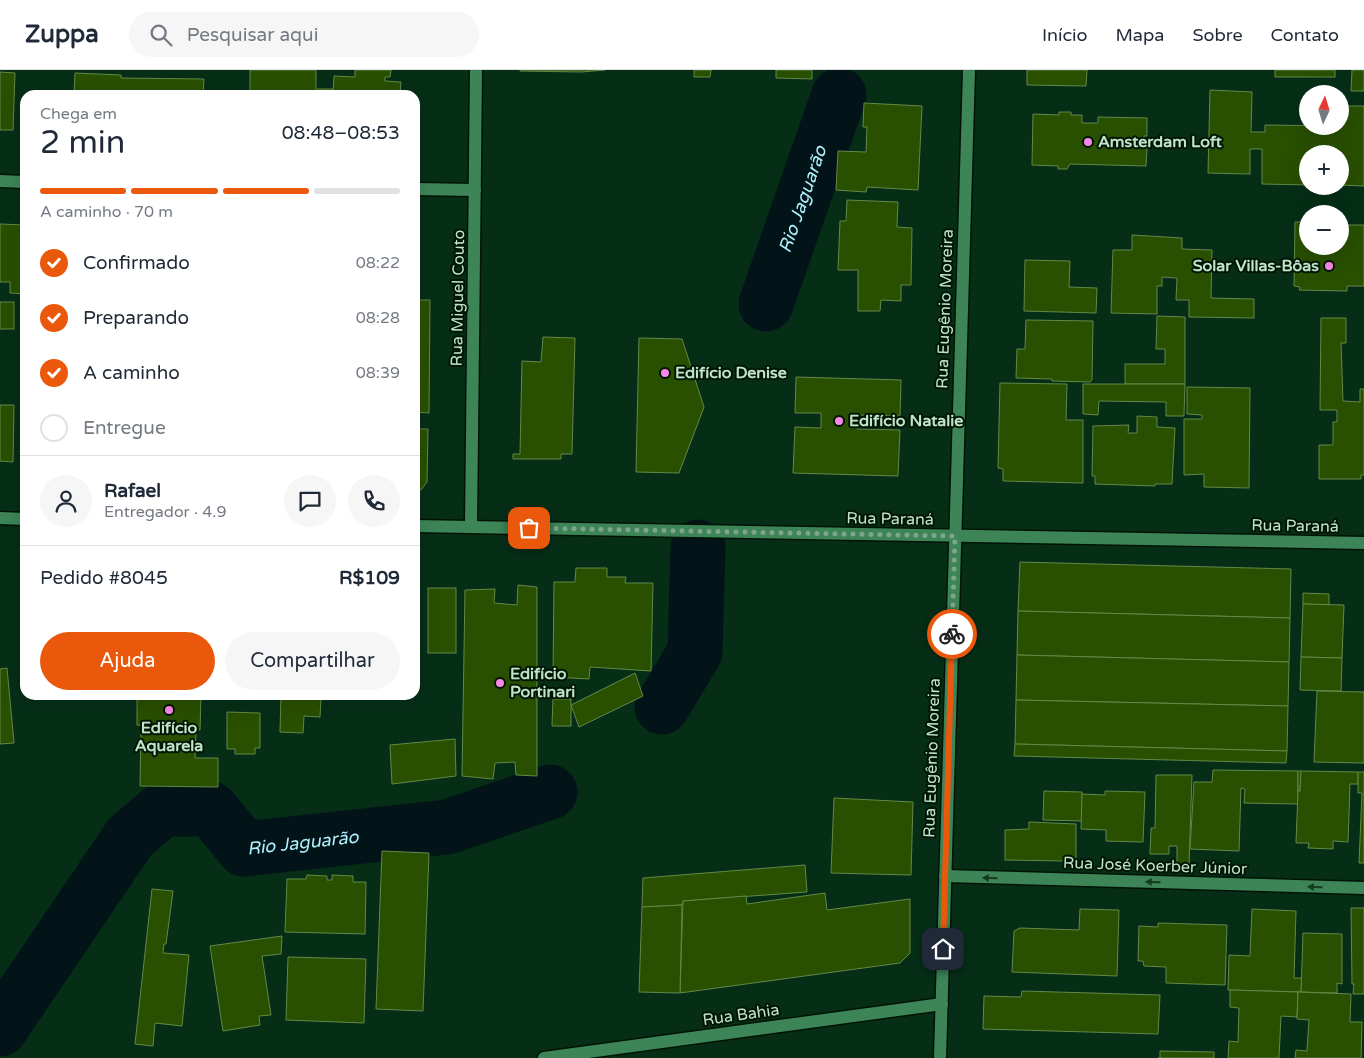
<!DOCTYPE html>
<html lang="pt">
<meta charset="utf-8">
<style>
body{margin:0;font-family:"Varela Round",sans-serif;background:#f6f6f7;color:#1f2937;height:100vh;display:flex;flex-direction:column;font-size:19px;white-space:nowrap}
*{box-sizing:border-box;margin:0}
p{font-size:16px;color:#747a83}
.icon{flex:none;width:28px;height:28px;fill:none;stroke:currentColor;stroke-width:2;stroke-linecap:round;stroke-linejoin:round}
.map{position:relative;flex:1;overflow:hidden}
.side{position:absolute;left:20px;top:20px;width:400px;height:610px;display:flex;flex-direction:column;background:#fff;border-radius:15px;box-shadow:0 5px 20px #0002}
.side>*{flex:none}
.needle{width:32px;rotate:4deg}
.controls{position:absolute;left:1299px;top:15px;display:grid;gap:10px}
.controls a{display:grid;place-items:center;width:50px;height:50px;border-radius:50%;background:#fff;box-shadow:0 5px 20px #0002;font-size:25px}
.pin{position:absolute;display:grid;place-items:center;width:42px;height:42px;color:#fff;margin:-21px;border-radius:10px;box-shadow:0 2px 8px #0006}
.courier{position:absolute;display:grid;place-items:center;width:50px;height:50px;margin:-25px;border:4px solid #ea580c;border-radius:50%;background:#fff;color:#222;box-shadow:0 1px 6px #0007}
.summary em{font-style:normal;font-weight:600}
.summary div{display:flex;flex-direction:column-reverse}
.summary{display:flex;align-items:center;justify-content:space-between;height:85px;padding:0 20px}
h1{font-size:32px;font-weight:600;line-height:38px}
.bar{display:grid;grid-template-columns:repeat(4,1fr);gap:8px 5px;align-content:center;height:60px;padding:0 20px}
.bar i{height:6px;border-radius:4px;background:#e0e1e3}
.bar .active{background:#ea580c}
.bar p{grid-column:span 4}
.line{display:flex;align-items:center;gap:12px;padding:0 20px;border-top:1px solid #e0e1e3}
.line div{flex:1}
.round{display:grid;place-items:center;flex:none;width:52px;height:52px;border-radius:26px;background:#f6f6f7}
ol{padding:0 20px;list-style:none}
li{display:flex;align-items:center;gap:15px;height:55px}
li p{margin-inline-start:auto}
li .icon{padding:5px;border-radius:50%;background:#ea580c;color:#fff;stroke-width:4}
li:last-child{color:#747a83}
li i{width:28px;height:28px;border:2px solid #e0e1e3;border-radius:50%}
.primary-button{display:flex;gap:10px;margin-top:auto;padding:10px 20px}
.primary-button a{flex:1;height:58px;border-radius:30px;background:#ea580c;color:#fff;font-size:20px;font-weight:600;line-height:58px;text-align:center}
.primary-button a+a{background:#f6f6f7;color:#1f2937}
header{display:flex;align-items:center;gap:30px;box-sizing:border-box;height:70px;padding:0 25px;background:#fff;border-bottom:1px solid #e0e1e3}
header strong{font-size:24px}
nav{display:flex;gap:28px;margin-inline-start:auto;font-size:18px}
.search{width:350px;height:45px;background:#f6f6f7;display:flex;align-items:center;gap:12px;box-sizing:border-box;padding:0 18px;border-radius:28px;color:#747a83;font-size:19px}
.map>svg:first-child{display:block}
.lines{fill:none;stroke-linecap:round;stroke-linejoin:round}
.river{stroke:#021418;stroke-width:55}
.building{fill:#294f00;stroke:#638948}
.street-casing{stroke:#001406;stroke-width:15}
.street{stroke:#3d8557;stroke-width:12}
.oneway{fill:#153c21}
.done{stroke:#7fa48b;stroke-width:5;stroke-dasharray:0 9}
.route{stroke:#ea580c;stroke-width:6}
.poi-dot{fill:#fa87e7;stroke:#001504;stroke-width:2}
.labels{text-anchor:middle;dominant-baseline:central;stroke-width:4;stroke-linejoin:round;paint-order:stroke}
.poi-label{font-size:16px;font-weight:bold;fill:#c0e4ca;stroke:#001504;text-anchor:start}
.street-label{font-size:16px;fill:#c0e4ca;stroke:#001504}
.water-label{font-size:18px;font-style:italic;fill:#b0f0ff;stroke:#001504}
</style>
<header>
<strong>Zuppa</strong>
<div class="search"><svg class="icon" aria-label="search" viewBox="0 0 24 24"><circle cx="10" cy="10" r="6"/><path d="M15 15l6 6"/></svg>Pesquisar aqui</div>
<nav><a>Início</a><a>Mapa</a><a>Sobre</a><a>Contato</a></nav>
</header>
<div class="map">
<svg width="1364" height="988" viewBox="0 0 1364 988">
<rect width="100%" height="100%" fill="#062e17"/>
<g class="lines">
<g class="river">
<path id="s1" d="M 766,234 L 839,25"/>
<polyline points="662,637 695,582 698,477"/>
<path id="s2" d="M 0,959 L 130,767 L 163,739 L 211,739 L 244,779 L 447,757 L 550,722"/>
</g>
</g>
<g class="building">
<polygon points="250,0 316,0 316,19 334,19 333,25 250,25"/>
<polygon points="355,0 391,0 390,7 385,7 385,11 401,12 400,25 333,25 334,6 355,7"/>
<polygon points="605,0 581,2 520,1 520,0"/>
<polygon points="694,0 711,0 710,7 694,7"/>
<polygon points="776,0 812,0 812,9 776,8"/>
<polygon points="1027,0 1087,0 1086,16 1027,15"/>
<rect x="1275" y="0" width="60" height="7"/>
<polygon points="1352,0 1364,0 1364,21 1351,21"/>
<polygon points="0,2 15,3 13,60 0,60"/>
<polygon points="75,3 121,5 121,8 204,9 203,25 74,25"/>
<polygon points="1210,20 1252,22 1251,62 1265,62 1265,55 1340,56 1340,36 1364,36 1364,116 1340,115 1340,84 1308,84 1308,115 1262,114 1262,79 1250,79 1250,104 1208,103"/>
<polygon points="864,33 922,36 918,120 867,117 866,122 836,120 838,81 866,82 867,57 863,57"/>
<polygon points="1059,42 1071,42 1071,45 1082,45 1082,53 1098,53 1098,47 1147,48 1147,66 1144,66 1143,79 1147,78 1146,96 1070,94 1067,99 1058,99 1058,96 1032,95 1033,44 1059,45"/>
<polygon points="847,130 898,132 897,157 912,158 911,215 901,215 901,231 881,230 880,241 858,241 858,200 838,200 840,151 846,151"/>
<polygon points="1302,149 1308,149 1308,176 1340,176 1340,155 1364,155 1364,216 1347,216 1347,221 1299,220 1300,217 1294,216 1295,152 1302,152"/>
<polygon points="0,154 25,155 25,224 10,223 10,212 0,212"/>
<polygon points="1132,165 1182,168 1182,179 1212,180 1211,228 1254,229 1254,248 1189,247 1189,230 1176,230 1177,208 1162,207 1162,216 1157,216 1157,244 1111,243 1113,180 1132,180"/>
<polygon points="1025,190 1070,191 1069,217 1097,218 1096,243 1024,241"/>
<polygon points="415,230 430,230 429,343 415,342"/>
<rect x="0" y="232" width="14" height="27"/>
<polygon points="1157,246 1185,247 1185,314 1125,314 1125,294 1165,294 1165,279 1156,279"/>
<polygon points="1321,248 1346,248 1346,273 1341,273 1343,331 1360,332 1360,319 1364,319 1364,405 1361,405 1361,409 1319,409 1319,375 1333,375 1333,352 1337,352 1337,340 1320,340"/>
<polygon points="1026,250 1093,251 1092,310 1090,312 1052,311 1052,309 1016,308 1017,279 1025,279"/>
<polygon points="543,267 575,268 572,384 561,384 561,389 513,389 513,384 520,384 522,291 541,292"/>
<polygon points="639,268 682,269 704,337 679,403 636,402"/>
<polygon points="796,307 901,310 900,346 858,345 857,359 900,360 898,406 793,403 795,357 821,358 821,343 795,343"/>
<polygon points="1000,313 1067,314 1066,350 1083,350 1083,413 1003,411 1003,399 998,398"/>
<polygon points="1083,314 1185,314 1184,346 1166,346 1166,332 1099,331 1098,345 1083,344"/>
<polygon points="1187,317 1250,318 1249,418 1204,417 1204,404 1184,405 1184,349 1202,349 1202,345 1187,344"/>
<polygon points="0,335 14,335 13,392 0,391"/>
<polygon points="1137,346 1157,347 1157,357 1175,358 1172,414 1155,414 1155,416 1095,414 1095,406 1092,406 1093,356 1129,355 1128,363 1137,363"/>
<polygon points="415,359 428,359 427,412 421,420 415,420"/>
<polygon points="1020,492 1291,499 1290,548 1018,541"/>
<polygon points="576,498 607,498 607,507 626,507 625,513 653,513 651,601 590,597 589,609 553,607 554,512 575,512"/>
<polygon points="518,515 537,517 537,706 516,705 515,692 495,693 493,709 462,706 465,520 495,519 494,533 517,535"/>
<rect x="428" y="518" width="28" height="65"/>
<polygon points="1303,523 1329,524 1329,535 1303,534"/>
<polygon points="1303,534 1344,535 1342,588 1301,587"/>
<polygon points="1018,541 1290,548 1289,592 1017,585"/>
<polygon points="1017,585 1289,592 1288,636 1016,630"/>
<polygon points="1301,587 1342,588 1341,621 1300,620"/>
<polygon points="7,598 14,673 0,674 0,599"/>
<polygon points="635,603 643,626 579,657 571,635"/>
<polygon points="1317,621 1364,622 1364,693 1314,692"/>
<polygon points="137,625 201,625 200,660 137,655"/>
<polygon points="281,625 321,628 320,647 304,646 303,663 280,662"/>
<polygon points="553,629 571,629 571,656 552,656"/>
<polygon points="1016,630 1288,636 1287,681 1015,674"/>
<polygon points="227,642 260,643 260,678 255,678 255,684 235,684 235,679 227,679"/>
<polygon points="141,662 196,663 195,688 218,688 218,717 140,716"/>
<polygon points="455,669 456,706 392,714 390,675"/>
<polygon points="1015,674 1287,681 1286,693 1014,686"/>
<polygon points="1213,700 1298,701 1298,734 1244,733 1245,719 1241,718 1239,781 1190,779 1194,712 1212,712"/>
<polygon points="1298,701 1301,701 1300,721 1298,721"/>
<polygon points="1301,701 1358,702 1358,714 1350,714 1348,772 1333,771 1333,779 1308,778 1309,773 1296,773 1298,721 1300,721"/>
<polygon points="1358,702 1364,702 1364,793 1359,793 1362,723 1358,723"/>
<polygon points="1156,705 1192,705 1189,796 1177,796 1177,776 1169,776 1169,784 1150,784 1151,758 1155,758"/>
<polygon points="1044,721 1082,722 1082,751 1043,750"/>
<polygon points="1105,721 1145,722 1143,772 1106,771 1106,760 1081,759 1082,724 1105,725"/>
<polygon points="834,728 913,732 911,805 831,803"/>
<polygon points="1029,752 1076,754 1076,789 1065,789 1065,791 1005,790 1005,760 1029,759"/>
<polygon points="382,781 429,783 423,941 376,939"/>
<polygon points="805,795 807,822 683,831 682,835 642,837 643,808"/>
<polygon points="307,805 327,806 327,810 332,810 332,805 353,806 353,812 366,812 365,864 285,862 287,809 306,809"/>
<polygon points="152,819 173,821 166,874 164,874 163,883 189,885 182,956 155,953 153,976 135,974"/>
<polygon points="825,823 827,840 910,829 910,883 900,893 680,923 683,831 746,826 747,834"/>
<polygon points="682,835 680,923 639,922 642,837"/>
<polygon points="1351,838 1364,838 1364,924 1353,924 1354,914 1352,914"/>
<polygon points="1080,839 1119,840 1117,906 1012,902 1014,861 1020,858 1079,860"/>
<polygon points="1252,839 1296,841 1294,908 1302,908 1301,922 1228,920 1229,885 1250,886"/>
<polygon points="1158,853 1227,855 1225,915 1166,913 1166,897 1144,896 1143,891 1138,891 1139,856 1158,857"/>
<polygon points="1303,863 1342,864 1342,914 1337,913 1337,923 1301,922"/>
<polygon points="282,866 281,884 262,886 271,945 259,946 260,955 223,961 210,876"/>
<polygon points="288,887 366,889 364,953 286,950"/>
<polygon points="1230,920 1298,922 1297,947 1281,946 1279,988 1228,988 1229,971 1238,972 1239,938 1230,937"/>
<polygon points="1022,921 1160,925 1158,964 983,959 984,926 1021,927"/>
<polygon points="1298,922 1351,924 1350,952 1362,952 1361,988 1295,988 1296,980 1307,981 1309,950 1297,949"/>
<polygon points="1160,981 1214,982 1214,988 1158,988 1160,988"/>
</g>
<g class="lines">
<g class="street-casing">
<g id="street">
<polyline points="0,111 25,112"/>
<polyline points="415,119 475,120"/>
<polyline points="0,448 25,449"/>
<polyline points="415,456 1364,473"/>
<polyline points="471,457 476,0"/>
<polyline points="945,806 1364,818"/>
<polyline points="544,988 942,934"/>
<polyline points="940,988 969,0"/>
</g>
</g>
<use href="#street" class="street"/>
</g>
<defs><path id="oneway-solid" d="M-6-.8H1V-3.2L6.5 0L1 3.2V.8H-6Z" transform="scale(1.25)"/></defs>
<g class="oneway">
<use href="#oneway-solid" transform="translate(990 808) rotate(-178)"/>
<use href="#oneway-solid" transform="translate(1153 812) rotate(-178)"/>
<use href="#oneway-solid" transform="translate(1315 817) rotate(-178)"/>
</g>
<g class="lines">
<polyline class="done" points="529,458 955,466 952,564"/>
<polyline class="route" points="943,879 952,564"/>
</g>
<g class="poi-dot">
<circle cx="1088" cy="72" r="5"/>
<circle cx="1329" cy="196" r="5"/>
<circle cx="665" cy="303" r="5"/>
<circle cx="839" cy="351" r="5"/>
<circle cx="500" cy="613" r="5"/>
<circle cx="169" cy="640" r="5"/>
</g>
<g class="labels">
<g class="poi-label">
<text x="1098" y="72">Amsterdam Loft</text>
<text x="1319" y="196" text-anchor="end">Solar Villas-Bôas</text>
<text x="675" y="303">Edifício Denise</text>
<text x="849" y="351">Edifício Natalie</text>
<text x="510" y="604">Edifício<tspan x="510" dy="18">Portinari</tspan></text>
<text x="169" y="658" text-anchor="middle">Edifício<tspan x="169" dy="18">Aquarela</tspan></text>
</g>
<g class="street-label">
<text transform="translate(458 228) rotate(-89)">Rua Miguel Couto</text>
<text transform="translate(945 239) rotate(-88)">Rua Eugênio Moreira</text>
<text transform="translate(890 449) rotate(1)">Rua Paraná</text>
<text transform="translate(1295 456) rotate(1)">Rua Paraná</text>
<text transform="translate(932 688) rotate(-88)">Rua Eugênio Moreira</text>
<text transform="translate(1155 796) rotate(2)">Rua José Koerber Júnior</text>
<text transform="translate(741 945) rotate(-8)">Rua Bahia</text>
</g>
<g class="water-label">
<text stroke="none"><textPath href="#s1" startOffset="111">Rio Jaguarão</textPath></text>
<text stroke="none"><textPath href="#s2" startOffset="434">Rio Jaguarão</textPath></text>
</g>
</g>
</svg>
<div class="controls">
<a><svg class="needle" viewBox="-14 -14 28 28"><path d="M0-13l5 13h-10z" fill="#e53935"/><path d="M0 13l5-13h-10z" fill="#747a83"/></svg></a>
<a>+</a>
<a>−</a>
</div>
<div class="pin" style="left:529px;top:458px;background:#ea580c"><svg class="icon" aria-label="bag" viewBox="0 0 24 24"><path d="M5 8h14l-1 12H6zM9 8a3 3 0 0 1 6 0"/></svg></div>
<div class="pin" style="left:943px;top:879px;background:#1f2937"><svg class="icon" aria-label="home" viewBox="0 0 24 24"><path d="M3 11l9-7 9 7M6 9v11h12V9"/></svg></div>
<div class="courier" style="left:952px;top:564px"><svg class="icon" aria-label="bike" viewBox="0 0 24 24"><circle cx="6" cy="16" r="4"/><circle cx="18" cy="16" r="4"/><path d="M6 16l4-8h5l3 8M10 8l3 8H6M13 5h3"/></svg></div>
<section class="side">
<div class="summary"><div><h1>2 min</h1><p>Chega em</p></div><em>08:48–08:53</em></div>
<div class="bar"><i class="active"></i><i class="active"></i><i class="active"></i><i></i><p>A caminho · 70 m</p></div>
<ol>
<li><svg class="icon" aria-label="check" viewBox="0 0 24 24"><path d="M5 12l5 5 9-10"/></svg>Confirmado<p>08:22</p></li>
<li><svg class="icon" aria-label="check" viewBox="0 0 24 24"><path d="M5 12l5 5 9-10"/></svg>Preparando<p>08:28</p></li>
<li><svg class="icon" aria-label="check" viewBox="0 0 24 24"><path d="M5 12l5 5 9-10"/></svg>A caminho<p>08:39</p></li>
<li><i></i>Entregue</li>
</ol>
<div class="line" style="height:90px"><a class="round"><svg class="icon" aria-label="person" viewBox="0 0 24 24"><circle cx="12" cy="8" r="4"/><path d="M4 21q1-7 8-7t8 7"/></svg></a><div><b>Rafael</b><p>Entregador · 4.9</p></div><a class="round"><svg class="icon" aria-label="chat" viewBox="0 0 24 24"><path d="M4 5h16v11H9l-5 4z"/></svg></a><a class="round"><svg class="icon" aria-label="phone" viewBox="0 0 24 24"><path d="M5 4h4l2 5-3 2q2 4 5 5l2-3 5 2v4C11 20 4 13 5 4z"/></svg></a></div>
<div class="line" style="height:65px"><div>Pedido #8045</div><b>R$109</b></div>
<div class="primary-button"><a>Ajuda</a><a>Compartilhar</a></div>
</section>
</div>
